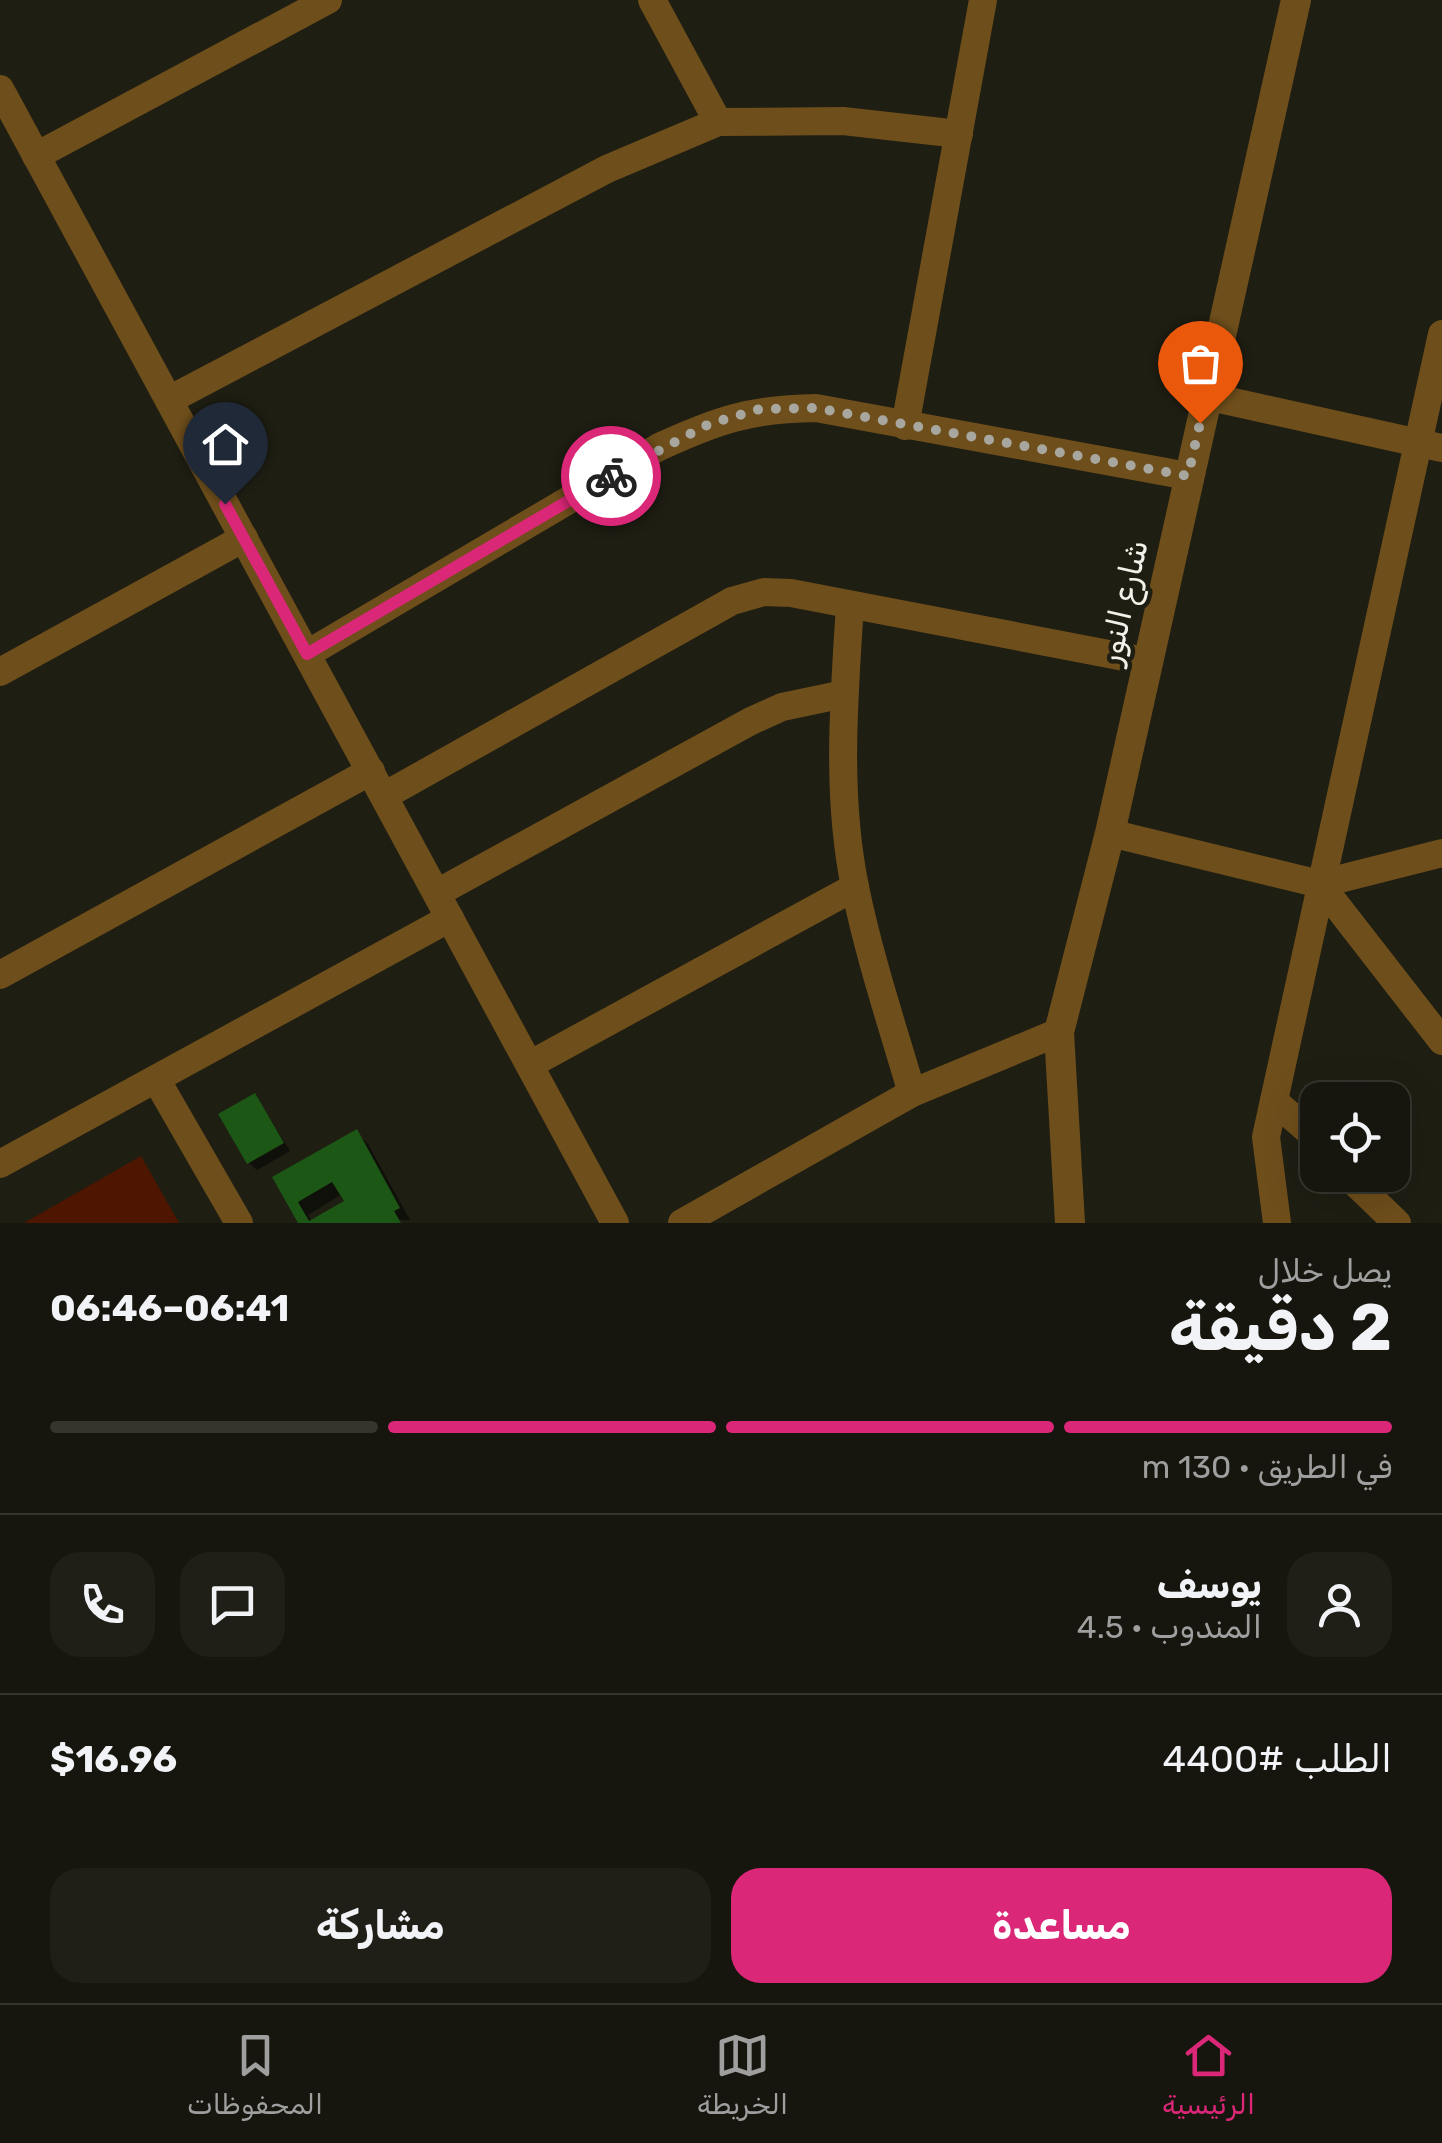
<!DOCTYPE html>
<html lang="ar">
<meta charset="utf-8">
<style>
body{margin:0;font-family:Rubik,Vazirmatn,sans-serif;background:#1f1f17;color:#f1f3f6;direction:rtl;height:100vh;display:flex;flex-direction:column;font-size:38px;white-space:nowrap}
*{box-sizing:border-box;margin:0}
p{font-size:32px;color:#9e9f9e}
.icon{flex:none;width:55px;height:55px;fill:none;stroke:currentColor;stroke-width:2;stroke-linecap:round;stroke-linejoin:round}
.map{position:relative;height:1223px;overflow:hidden;direction:ltr}
.sheet{display:flex;flex-direction:column;background:#16160e;flex:1}
.sheet>*{flex:none}
.controls{position:absolute;left:1300px;top:1082px;display:grid;gap:20px}
.controls a{display:grid;place-items:center;width:110px;height:110px;border-radius:20px;background:#16160e;box-shadow:0 10px 40px #0002,0 0 0 2px #35352e;font-size:50px}
.pin{position:absolute;display:grid;place-items:center;width:85px;height:85px;color:#fff;margin:-102px -42px;border-radius:50% 50% 50% 0;rotate:-45deg;box-shadow:0 0 10px #0007}
.pin .icon{rotate:45deg}
.courier{position:absolute;display:grid;place-items:center;width:100px;height:100px;margin:-50px;border:8px solid #db2777;border-radius:50%;background:#fff;color:#222;box-shadow:0 2px 12px #0007}
.headline em{font-style:normal;font-weight:700}
.headline div{display:flex;flex-direction:column-reverse}
.headline{display:flex;align-items:center;justify-content:space-between;height:170px;padding:0 50px}
h1{font-size:65px;font-weight:700;line-height:75px}
.bar{display:grid;grid-template-columns:repeat(4,1fr);gap:15px 10px;align-content:center;height:120px;padding:0 50px}
.bar i{height:12px;border-radius:8px;background:#35352e}
.bar .active{background:#db2777}
.bar p{grid-column:span 4}
.line{display:flex;align-items:center;gap:25px;padding:0 50px;border-top:2px solid #35352e}
.line div{flex:1}
.round{display:grid;place-items:center;flex:none;width:105px;height:105px;border-radius:30px;background:#1f1f17}
.action{display:flex;gap:20px;margin-top:auto;padding:20px 50px}
.action a{flex:1;height:115px;border-radius:30px;background:#db2777;color:#fff;font-size:40px;font-weight:700;line-height:115px;text-align:center}
.action a+a{background:#1f1f17;color:#f1f3f6}
.menu{display:flex;justify-content:space-around;align-items:center;height:140px;border-top:2px solid #35352e;background:#16160e;font-size:28px;color:#9e9f9e}
.menu a{display:grid;justify-items:center;gap:5px}
.menu .active{color:#db2777}
.map>svg:first-child{display:block}
.park{fill:#4e1600}
.shadow{fill:#0007;fill-rule:evenodd}
.building{fill:#1c5715;fill-rule:evenodd}
.lines{fill:none;stroke-linecap:round;stroke-linejoin:round}
.minor{stroke:#6e4e1b;stroke-width:28}
.tertiary{stroke:#6e4e1b;stroke-width:30}
.done{stroke:#a7a79f;stroke-width:10;stroke-dasharray:0 18}
.route{stroke:#db2777;stroke-width:12}
.labels{text-anchor:middle;dominant-baseline:central;stroke-width:9;stroke-linejoin:round;paint-order:stroke}
.street-label{font-size:32px;fill:#f1f1ea;stroke:#1e1e13}
</style>
<div class="map">
<svg width="1442" height="1223" viewBox="0 0 1442 1223">
<rect width="100%" height="100%" fill="#1e1e13"/>
<polygon class="park" points="141,1156 179,1223 24,1223"/>
<g class="shadow">
<polygon points="255,1096 290,1151 257,1170 249,1163"/>
<path d="M 356,1133 L 368,1144 L 410,1220 L 300,1223 L 275,1178 ZM 342,1194 L 347,1202 L 312,1222 L 308,1215 Z"/>
</g>
<g class="building">
<polygon points="255,1093 284,1143 247,1164 218,1114"/>
<path d="M 357,1129 L 400,1208 L 394,1211 L 401,1223 L 298,1223 L 272,1177 ZM 332,1182 L 344,1201 L 309,1221 L 298,1202 Z"/>
</g>
<g class="lines">
<g class="minor">
<polyline points="652,0 718,122"/>
<polyline points="0,89 615,1223"/>
<polyline points="36,156 328,0"/>
<polyline points="1206,396 1442,448"/>
<polyline points="169,400 607,169 718,122 843,121 959,134"/>
<polyline points="905,426 983,0"/>
<path d="M 850,605 C 844,699 836,794 855,887 C 869,956 892,1025 912,1093"/>
<path d="M 307,654 L 659,447 C 718,420 750,409 816,408 L 1188,476"/>
<polyline points="0,672 244,538"/>
<polyline points="384,796 732,601 764,592 791,593 1145,661"/>
<polyline points="1110,833 1320,884 1442,853"/>
<polyline points="1320,884 1442,1041"/>
<polyline points="437,893 751,721 782,707 844,694"/>
<polyline points="0,975 371,771"/>
<polyline points="531,1064 855,887"/>
<polyline points="156,1079 239,1223"/>
<polyline points="1274,1101 1318,1139"/>
<polyline points="0,1164 450,918"/>
<polyline points="1347,1175 1397,1223"/>
<polyline points="682,1223 912,1093 1059,1032"/>
<polyline points="1277,1223 1266,1137 1442,334"/>
</g>
<polyline class="tertiary" points="1070,1223 1059,1032 1110,833 1296,0"/>
</g>
<g class="lines">
<polyline class="done" points="611,476 709,424 760,409 816,408 1188,476 1200,423"/>
<polyline class="route" points="225,504 307,654 611,476"/>
</g>
<g class="labels">
<g class="street-label">
<text transform="translate(1123 602) rotate(-77)">شارع النور</text>
</g>
</g>
</svg>
<div class="controls">
<a><svg class="icon" aria-label="locate" viewBox="0 0 24 24"><circle cx="12" cy="12" r="6"/><path d="M12 2v4M12 18v4M2 12h4M18 12h4"/></svg></a>
</div>
<div class="pin" style="left:1200px;top:423px;background:#ea580c"><svg class="icon" aria-label="bag" viewBox="0 0 24 24"><path d="M5 8h14l-1 12H6zM9 8a3 3 0 0 1 6 0"/></svg></div>
<div class="pin" style="left:225px;top:504px;background:#1f2937"><svg class="icon" aria-label="home" viewBox="0 0 24 24"><path d="M3 11l9-7 9 7M6 9v11h12V9"/></svg></div>
<div class="courier" style="left:611px;top:476px"><svg class="icon" aria-label="bike" viewBox="0 0 24 24"><circle cx="6" cy="16" r="4"/><circle cx="18" cy="16" r="4"/><path d="M6 16l4-8h5l3 8M10 8l3 8H6M13 5h3"/></svg></div>
</div>
<section class="sheet">
<div class="headline"><div><h1>2 دقيقة</h1><p>يصل خلال</p></div><em>06:41–06:46</em></div>
<div class="bar"><i class="active"></i><i class="active"></i><i class="active"></i><i></i><p>في الطريق · 130 m</p></div>
<div class="line" style="height:180px"><a class="round"><svg class="icon" aria-label="person" viewBox="0 0 24 24"><circle cx="12" cy="8" r="4"/><path d="M4 21q1-7 8-7t8 7"/></svg></a><div><b>يوسف</b><p>المندوب · 4.5</p></div><a class="round"><svg class="icon" aria-label="chat" viewBox="0 0 24 24"><path d="M4 5h16v11H9l-5 4z"/></svg></a><a class="round"><svg class="icon" aria-label="phone" viewBox="0 0 24 24"><path d="M5 4h4l2 5-3 2q2 4 5 5l2-3 5 2v4C11 20 4 13 5 4z"/></svg></a></div>
<div class="line" style="height:130px"><div>الطلب #4400</div><b>$16.96</b></div>
<div class="action"><a>مساعدة</a><a>مشاركة</a></div>
</section>
<nav class="menu">
<a class="active"><svg class="icon" aria-label="home" viewBox="0 0 24 24"><path d="M3 11l9-7 9 7M6 9v11h12V9"/></svg>الرئيسية</a>
<a><svg class="icon" aria-label="map" viewBox="0 0 24 24"><path d="M3 6l6-2 6 2 6-2v14l-6 2-6-2-6 2zM9 4v14M15 6v14"/></svg>الخريطة</a>
<a><svg class="icon" aria-label="saved" viewBox="0 0 24 24"><path d="M7 4h10v16l-5-4-5 4z"/></svg>المحفوظات</a>
</nav>
